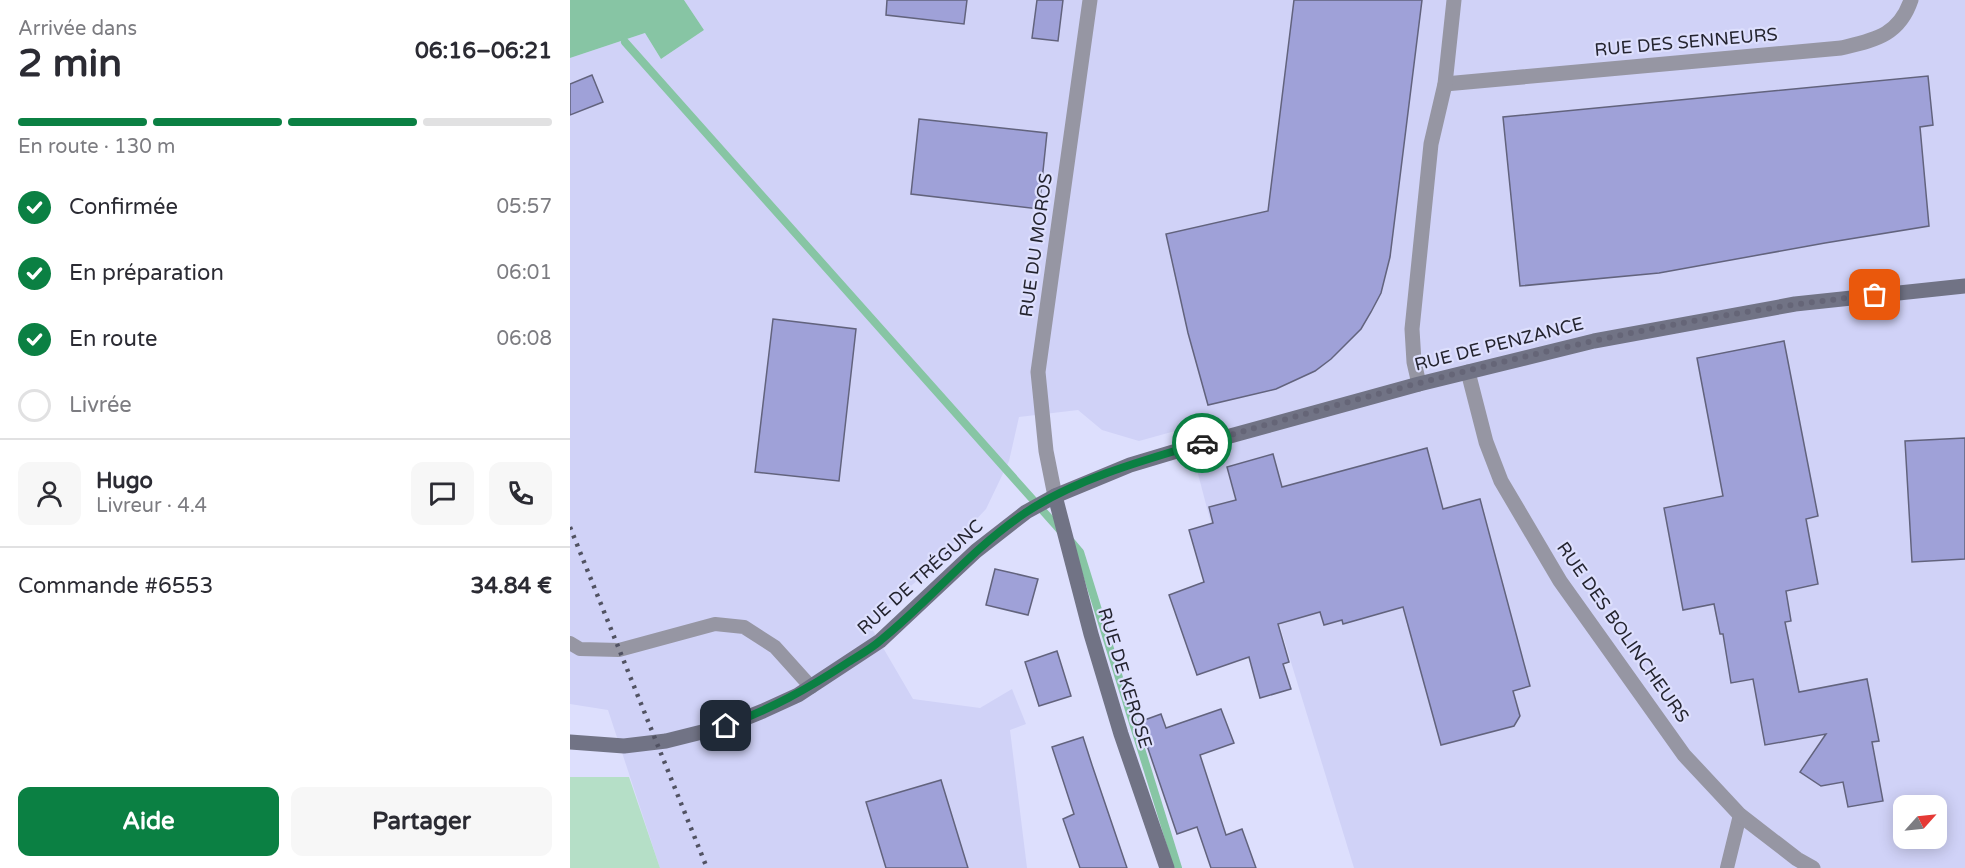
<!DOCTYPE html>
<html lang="fr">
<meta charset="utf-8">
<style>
body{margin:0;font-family:"Varela Round",sans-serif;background:#f7f7f7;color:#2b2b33;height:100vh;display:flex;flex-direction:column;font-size:22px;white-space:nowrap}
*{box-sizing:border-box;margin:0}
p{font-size:20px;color:#7c7c81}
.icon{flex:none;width:33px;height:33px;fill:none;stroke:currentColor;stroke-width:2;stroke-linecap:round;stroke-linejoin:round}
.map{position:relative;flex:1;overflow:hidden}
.details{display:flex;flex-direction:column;background:#fff;width:570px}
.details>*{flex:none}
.needle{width:39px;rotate:63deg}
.tools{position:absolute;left:1323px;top:795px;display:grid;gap:12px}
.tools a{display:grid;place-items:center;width:54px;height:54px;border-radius:12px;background:#fff;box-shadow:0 3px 15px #0003;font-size:30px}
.pin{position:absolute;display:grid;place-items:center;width:51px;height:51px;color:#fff;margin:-26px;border-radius:12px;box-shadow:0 3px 9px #0006}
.courier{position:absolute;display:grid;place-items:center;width:60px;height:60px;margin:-30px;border:4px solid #0b8043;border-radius:50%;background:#fff;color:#222;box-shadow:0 2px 8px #0007}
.headline em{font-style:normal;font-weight:800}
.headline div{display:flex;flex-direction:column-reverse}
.headline{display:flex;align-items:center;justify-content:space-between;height:102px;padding:0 18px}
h1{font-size:39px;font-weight:800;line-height:45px}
.bar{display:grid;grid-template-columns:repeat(4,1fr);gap:9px 6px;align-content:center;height:72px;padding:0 18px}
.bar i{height:8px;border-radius:4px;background:#e1e1e2}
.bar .active{background:#0b8043}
.bar p{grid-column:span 4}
.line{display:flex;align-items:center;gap:15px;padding:0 18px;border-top:2px solid #e1e1e2}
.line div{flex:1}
.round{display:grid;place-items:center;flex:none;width:63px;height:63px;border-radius:12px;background:#f7f7f7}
ol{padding:0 18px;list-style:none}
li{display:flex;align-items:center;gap:18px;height:66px}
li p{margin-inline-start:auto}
li .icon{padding:6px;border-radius:50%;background:#0b8043;color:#fff;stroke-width:4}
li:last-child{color:#7c7c81}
li i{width:33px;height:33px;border:3px solid #e1e1e2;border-radius:50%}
.primary-button{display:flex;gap:12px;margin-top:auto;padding:12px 18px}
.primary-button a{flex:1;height:69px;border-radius:12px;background:#0b8043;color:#fff;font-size:24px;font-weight:800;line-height:69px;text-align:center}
.primary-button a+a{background:#f7f7f7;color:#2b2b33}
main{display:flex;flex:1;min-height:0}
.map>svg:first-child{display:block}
.built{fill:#d0d2f7;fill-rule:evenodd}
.green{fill:#b5dfc7}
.water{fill:#87c5a4}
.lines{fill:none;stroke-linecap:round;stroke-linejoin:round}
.stream{stroke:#87c5a4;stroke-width:8}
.building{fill:#9fa1d8;stroke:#62637d;stroke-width:1.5}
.lane{stroke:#9696a3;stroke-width:14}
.street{stroke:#9696a3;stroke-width:15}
.secondary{stroke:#717385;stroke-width:15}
.rail{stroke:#515262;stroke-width:4.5;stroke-dasharray:3 6;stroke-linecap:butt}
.done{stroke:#656577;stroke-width:6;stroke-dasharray:0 10.8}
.route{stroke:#0b8043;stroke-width:8}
.labels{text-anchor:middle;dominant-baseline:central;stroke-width:4.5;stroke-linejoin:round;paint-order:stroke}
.street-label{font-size:18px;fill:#24242f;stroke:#dddffd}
</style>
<main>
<section class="details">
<div class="headline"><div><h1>2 min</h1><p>Arrivée dans</p></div><em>06:16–06:21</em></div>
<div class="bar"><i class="active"></i><i class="active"></i><i class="active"></i><i></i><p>En route · 130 m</p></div>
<ol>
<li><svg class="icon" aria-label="check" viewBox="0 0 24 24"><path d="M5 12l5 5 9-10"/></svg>Confirmée<p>05:57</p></li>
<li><svg class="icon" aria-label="check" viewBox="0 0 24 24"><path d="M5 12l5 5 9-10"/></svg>En préparation<p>06:01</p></li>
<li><svg class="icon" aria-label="check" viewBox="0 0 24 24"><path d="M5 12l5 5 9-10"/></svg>En route<p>06:08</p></li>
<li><i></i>Livrée</li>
</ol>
<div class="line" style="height:108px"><a class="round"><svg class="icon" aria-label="person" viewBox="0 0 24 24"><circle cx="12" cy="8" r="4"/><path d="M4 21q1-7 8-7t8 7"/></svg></a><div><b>Hugo</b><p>Livreur · 4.4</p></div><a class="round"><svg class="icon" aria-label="chat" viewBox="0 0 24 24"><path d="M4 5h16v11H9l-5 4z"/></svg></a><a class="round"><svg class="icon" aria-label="phone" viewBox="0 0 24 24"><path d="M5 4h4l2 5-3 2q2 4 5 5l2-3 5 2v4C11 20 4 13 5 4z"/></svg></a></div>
<div class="line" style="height:78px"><div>Commande #6553</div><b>34.84 €</b></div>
<div class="primary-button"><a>Aide</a><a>Partager</a></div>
</section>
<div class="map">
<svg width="1395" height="868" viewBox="0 0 1395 868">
<rect width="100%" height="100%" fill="#dddffd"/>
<path class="built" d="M 114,0 L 1395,0 L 1395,868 L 784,868 L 709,623 L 670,634 L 616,428 L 569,441 L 532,430 L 508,410 L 449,417 L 439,461 L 416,509 L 355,574 L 298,622 L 343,699 L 410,708 L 442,689 L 456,724 L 440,730 L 457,868 L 90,868 L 38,710 L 0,704 L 0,58 L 75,33 L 91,59 L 134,30 ZM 1334,806 L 1366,806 L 1366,838 L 1334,838 Z"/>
<polygon class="green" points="0,777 59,777 90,868 0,868"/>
<polygon class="water" points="0,0 114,0 134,30 91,59 75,33 0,58"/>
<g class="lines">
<g class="stream">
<polyline points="55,42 490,530"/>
<polyline points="499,539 510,552 608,868"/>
</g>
</g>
<g class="building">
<polygon points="317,0 397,0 394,24 316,15"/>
<polygon points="467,0 493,0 488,41 462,38"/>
<polygon points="724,0 852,0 820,257 811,293 801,312 791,329 761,359 745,371 706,389 638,405 618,333 596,234 698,211"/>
<polygon points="22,75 33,102 0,115 0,84"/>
<polygon points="1358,76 1363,125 1350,127 1359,226 1255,243 1089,273 950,286 933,117"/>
<polygon points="349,119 477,133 469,209 341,194"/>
<polygon points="203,319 286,329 269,481 185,472"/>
<polygon points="1214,341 1248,516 1236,519 1248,584 1216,591 1221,621 1215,622 1229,692 1297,679 1309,741 1302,742 1313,801 1278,807 1273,782 1251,786 1230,772 1256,734 1195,745 1183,679 1161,683 1153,634 1150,634 1144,604 1113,610 1094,508 1153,496 1127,358"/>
<polygon points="1395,438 1395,559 1342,562 1335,441"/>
<polygon points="857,448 873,509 910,499 960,686 943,691 950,716 944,726 871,745 833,607 773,624 772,620 754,625 750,612 708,624 719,662 713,664 721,689 690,698 679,657 627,675 599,595 634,582 619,530 643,523 639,507 666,500 657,467 703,454 712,487"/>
<polygon points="425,569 468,579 458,615 416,605"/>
<polygon points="487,651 501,696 469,706 455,662"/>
<polygon points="651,709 664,743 630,755 656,835 672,829 686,868 641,868 627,827 607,834 569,722 591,714 596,728"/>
<polygon points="513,737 522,765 557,868 510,868 493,819 504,814 482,747"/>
<polygon points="371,780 398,868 316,868 296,802"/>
</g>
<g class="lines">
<g class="lane">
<polyline points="0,643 10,649 49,650 145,624 174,627 205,647 241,687"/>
<polyline points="1157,868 1170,815"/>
</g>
<g class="street">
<path d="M 875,84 L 1271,48 C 1304,40 1329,36 1341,0"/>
<polyline points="898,372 916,442 931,481 990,581 1114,755 1170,815 1227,859 1243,868"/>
<polyline points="849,384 844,362 842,329 861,144 875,84 884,0"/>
<polyline points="485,496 476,451 468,372 520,0"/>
</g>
<g class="secondary">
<polyline points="485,496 521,634 551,734 597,868"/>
<polyline points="0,742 54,746 96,741 156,726 193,711 228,695 310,641 406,551 456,512 485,496 560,465 620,447 849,384 1024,341 1225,304 1395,286"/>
</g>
<polyline class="rail" points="0,527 137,868"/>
</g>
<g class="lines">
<path class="done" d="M 632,443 C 853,380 1077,318 1305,295"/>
<path class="route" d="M 156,726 C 202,708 236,690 277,663 C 288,656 301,649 311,640 C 361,600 401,549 455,513 C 506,479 574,460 632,443"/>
</g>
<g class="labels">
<g class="street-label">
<text transform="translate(1116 42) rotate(-5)">RUE DES SENNEURS</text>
<text transform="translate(466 245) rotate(-82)">RUE DU MOROS</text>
<text transform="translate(929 344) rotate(-14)">RUE DE PENZANCE</text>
<text transform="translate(350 577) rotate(-42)">RUE DE TRÉGUNC</text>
<text transform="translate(1053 632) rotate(55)">RUE DES BOLINCHEURS</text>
<text transform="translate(555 678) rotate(73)">RUE DE KEROSE</text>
</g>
</g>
</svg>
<div class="tools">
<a><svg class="needle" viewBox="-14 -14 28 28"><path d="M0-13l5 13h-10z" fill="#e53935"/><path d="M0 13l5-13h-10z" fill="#7c7c81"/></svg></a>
</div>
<div class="pin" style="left:1305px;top:295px;background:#ea580c"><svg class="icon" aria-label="bag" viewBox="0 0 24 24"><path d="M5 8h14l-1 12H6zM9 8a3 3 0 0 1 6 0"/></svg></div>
<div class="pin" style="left:156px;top:726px;background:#1f2937"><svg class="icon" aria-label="home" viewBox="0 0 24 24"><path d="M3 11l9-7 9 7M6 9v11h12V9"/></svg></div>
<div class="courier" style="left:632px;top:443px"><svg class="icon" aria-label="car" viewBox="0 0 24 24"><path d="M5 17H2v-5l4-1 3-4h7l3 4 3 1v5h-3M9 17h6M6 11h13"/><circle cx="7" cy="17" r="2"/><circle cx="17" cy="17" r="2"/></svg></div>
</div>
</main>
